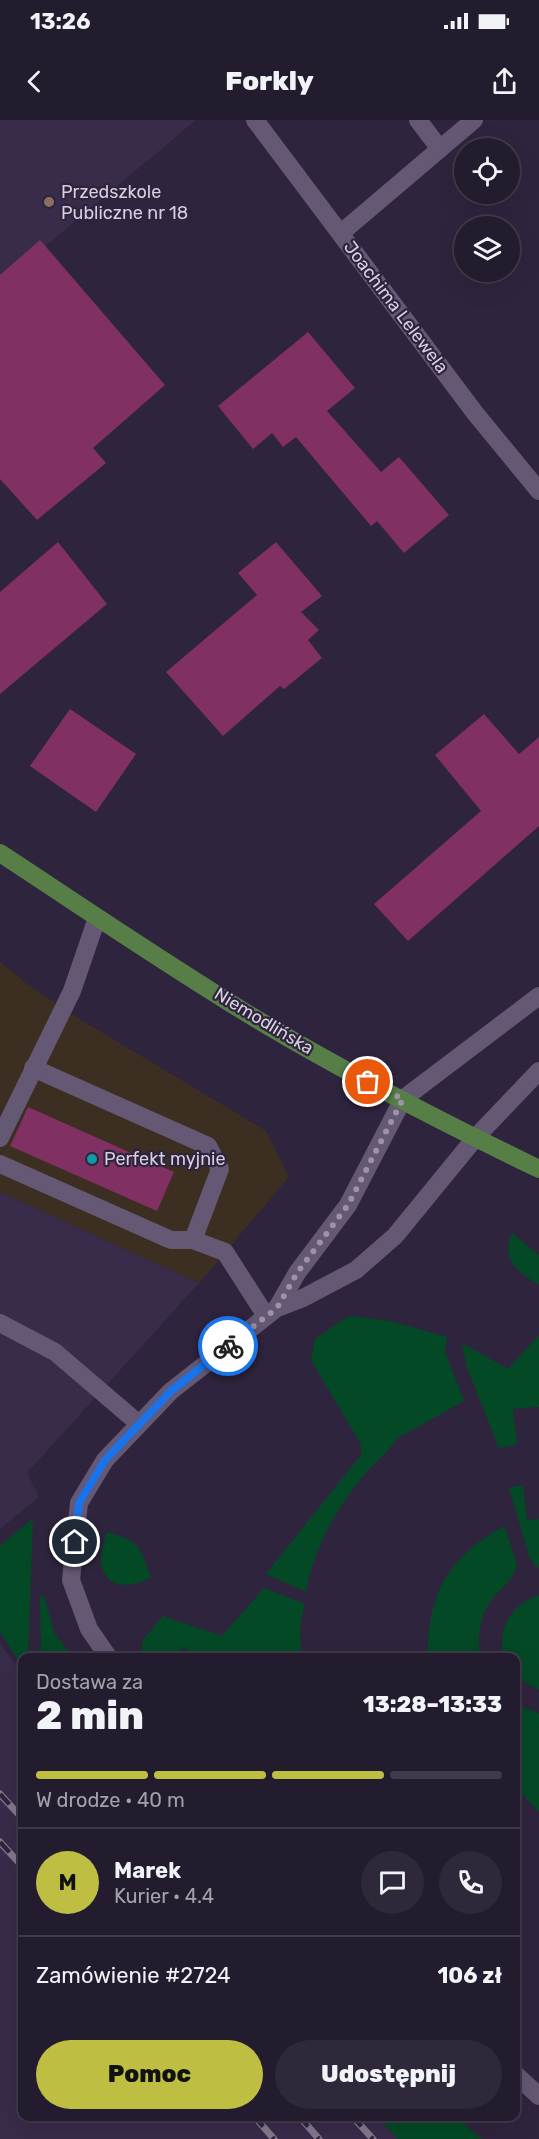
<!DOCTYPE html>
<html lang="pl">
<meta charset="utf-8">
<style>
body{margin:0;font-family:Rubik,sans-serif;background:#2f283a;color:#f1f3f6;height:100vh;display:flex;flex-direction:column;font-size:22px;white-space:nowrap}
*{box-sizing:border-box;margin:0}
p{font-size:20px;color:#a3a1aa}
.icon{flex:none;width:33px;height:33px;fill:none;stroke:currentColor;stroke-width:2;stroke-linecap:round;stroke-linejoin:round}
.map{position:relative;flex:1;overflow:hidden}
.panel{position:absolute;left:18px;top:1533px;width:502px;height:468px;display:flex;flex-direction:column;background:#231b2e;border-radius:12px;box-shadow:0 6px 24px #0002,0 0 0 2px #40394a}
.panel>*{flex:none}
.fabs{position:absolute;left:454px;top:18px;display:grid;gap:12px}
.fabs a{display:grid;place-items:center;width:66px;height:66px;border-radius:50%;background:#231b2e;box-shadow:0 6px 24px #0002,0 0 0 2px #40394a;font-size:30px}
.pin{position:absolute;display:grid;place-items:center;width:51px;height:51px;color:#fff;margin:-26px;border:3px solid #fff;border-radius:50%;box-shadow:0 2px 6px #0007}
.courier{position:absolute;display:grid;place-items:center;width:60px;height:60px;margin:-30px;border:4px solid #1a73e8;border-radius:50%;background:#fff;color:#222;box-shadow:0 2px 8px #0007}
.overview em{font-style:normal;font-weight:800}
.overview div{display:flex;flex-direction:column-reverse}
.overview{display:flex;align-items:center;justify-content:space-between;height:102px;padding:0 18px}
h1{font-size:39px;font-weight:800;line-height:45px}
.bar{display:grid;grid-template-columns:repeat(4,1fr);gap:9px 6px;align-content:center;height:72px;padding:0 18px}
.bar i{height:8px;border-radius:4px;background:#40394a}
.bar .active{background:#bebf42}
.bar p{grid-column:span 4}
.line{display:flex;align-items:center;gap:15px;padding:0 18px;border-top:2px solid #40394a}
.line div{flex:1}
.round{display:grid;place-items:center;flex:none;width:63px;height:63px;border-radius:32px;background:#2f283a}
.cta{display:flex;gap:12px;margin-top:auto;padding:12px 18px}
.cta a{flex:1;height:69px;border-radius:36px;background:#bebf42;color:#111;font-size:24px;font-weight:800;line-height:69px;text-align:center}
.cta a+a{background:#2f283a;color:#f1f3f6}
.status{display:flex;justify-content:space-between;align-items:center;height:42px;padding:0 30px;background:#231b2e;direction:ltr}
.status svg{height:16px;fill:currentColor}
header{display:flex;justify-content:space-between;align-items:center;height:78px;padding:0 18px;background:#231b2e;font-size:27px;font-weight:800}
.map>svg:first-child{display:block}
.industrial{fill:#3c2f21}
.built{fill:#392b4a}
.green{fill:#034925}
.building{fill:#803063}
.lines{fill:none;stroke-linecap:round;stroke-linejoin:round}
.service{stroke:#645874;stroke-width:18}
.minor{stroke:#645874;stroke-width:18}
.tertiary{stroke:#645874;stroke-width:18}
.primary{stroke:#567e46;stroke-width:18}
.rail-casing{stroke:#82798e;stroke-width:7}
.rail{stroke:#2f243d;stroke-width:4.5;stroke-dasharray:14;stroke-linecap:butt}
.done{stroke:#9c93a6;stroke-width:6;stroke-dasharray:0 10.8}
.route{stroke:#1a73e8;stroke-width:8}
.education-dot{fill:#8d6e63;stroke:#2f243d;stroke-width:2}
.culture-dot{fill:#0f9aa8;stroke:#2f243d;stroke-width:2}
.labels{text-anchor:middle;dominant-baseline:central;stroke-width:4.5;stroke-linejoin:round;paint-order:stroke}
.poi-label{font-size:18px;fill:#d6cfdf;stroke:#2f243d;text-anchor:start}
.street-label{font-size:18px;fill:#d6cfdf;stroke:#2f243d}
</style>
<div class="status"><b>13:26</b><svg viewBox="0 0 49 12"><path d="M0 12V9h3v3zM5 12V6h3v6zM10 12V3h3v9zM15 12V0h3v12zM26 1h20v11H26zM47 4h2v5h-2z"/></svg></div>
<header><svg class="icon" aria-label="back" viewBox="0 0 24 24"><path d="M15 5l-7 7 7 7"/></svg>Forkly<svg class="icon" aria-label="share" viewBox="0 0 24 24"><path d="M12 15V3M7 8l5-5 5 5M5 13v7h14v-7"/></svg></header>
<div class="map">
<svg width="539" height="2019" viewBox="0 0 539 2019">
<rect width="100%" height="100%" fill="#2f243d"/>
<polygon class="industrial" points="0,842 32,868 86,903 266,1011 289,1057 199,1163 0,1072"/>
<g class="built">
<polygon points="0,0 196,0 0,164"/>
<polygon points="0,1072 199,1163 27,1353 39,1377 0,1409"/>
<polygon points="0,1523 22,1554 22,1996 388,1997 408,2019 0,2019"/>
</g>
<g class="green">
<path d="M 512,1113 L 539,1135 L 539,1165 C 518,1152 500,1140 512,1113 Z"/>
<path d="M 352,1196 L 390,1201 L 447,1217 L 445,1232 L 464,1281 L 396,1319 C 388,1333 375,1342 365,1354 C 337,1387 313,1429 306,1472 L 266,1454 L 361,1335 L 361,1324 L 311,1240 L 315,1219 L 342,1200 Z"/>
<polygon points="539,1215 539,1287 513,1289 517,1324 499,1328 467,1248 462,1223 508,1249"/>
<polygon points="523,1365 527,1400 539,1399 539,1449 530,1439 509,1368"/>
<polygon points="33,1398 28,1537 22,1538 22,1546 0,1512 0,1426"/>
<path d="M 504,1406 L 517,1444 C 512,1464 500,1467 490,1482 C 479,1498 477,1519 480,1537 L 428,1537 C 427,1474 448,1437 504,1406 Z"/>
<path d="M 106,1412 C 141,1421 139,1426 151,1457 C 131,1469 103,1470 101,1440 C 101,1431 105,1421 106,1412 Z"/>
<polygon points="264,1468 305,1484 300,1505 301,1537 193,1537 184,1527 174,1537 140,1537 143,1520 163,1496 222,1516"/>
<path d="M 539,1475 L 539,1570 L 516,1557 L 516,1538 L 503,1537 C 498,1508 510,1485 539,1475 Z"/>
<polygon points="40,1476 44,1476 55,1514 73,1537 41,1537"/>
<polygon points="516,1585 539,1593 539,1692 516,1667"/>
<polygon points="377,1997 456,1997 482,2019 398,2019"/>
</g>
<g class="building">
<polygon points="40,120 165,265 93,328 106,343 37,400 0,359 0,155"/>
<polygon points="308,212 355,268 327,291 381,352 399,337 449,395 404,433 377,401 371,406 296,317 283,327 272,313 253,329 218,286"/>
<polygon points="58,422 107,484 0,574 0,472"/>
<polygon points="276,422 322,476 301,492 319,510 308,520 322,538 284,569 280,566 223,616 166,552 257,475 238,453"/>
<polygon points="70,589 136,634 96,692 30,646"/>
<polygon points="484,594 519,634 539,617 539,706 408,821 374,784 481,691 435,635"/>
<polygon points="28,987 174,1052 157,1091 10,1026"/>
</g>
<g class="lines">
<g class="service">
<polyline points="418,0 440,29"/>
<polyline points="33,948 208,1026 220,1049 193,1120"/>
<polyline points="0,1018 72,871 97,798"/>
<polyline points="0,1044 171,1120 193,1120 225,1132 266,1196"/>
<polyline points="0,1203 55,1232 138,1303"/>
</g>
<g class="minor">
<polyline points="255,0 475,293 539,371"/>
<polyline points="341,113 474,0"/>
<polyline points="277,1188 297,1153 348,1085 403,979"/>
<polyline points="109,1538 89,1509 71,1460 79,1383 105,1340 171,1271 277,1188 303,1178 356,1150 395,1116 476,1017"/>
<polyline points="516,1955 539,1976"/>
</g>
<g class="tertiary">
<polyline points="403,979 539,876"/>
<polyline points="476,1017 539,951"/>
</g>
<path class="primary" d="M 0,733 C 87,790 173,849 263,903 C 352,956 446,1004 539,1049"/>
<g class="rail-casing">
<g id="rail">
<polyline points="0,1674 22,1698"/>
<polyline points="0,1722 22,1746"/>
<polyline points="254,1996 274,2019"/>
<polyline points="299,1996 319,2019"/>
<polyline points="352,1996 373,2019"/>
</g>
</g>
<use href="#rail" class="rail"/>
</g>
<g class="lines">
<polyline class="done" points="228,1226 277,1188 297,1153 348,1085 403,979 368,962"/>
<polyline class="route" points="75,1422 79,1383 105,1340 171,1271 228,1226"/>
</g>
<circle class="education-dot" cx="49" cy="82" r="6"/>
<circle class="culture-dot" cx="92" cy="1039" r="6"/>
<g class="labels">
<g class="poi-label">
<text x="61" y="72">Przedszkole<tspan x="61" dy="21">Publiczne nr 18</tspan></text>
<text x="104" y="1039">Perfekt myjnie</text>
</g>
<g class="street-label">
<text transform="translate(396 187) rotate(53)">Joachima Lelewela</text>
<text transform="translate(264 901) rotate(31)">Niemodlińska</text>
</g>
</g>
</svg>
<div class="fabs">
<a><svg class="icon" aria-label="locate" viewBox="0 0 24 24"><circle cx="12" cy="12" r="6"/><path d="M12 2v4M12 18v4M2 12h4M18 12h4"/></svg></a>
<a><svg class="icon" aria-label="layers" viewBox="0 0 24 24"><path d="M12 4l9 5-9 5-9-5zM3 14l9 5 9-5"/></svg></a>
</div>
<div class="pin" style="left:368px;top:962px;background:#ea580c"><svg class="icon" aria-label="bag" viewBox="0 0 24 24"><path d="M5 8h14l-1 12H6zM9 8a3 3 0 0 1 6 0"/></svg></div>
<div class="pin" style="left:75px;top:1422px;background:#1f2937"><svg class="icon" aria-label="home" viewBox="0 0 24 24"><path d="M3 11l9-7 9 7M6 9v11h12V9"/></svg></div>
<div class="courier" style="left:228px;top:1226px"><svg class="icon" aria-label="bike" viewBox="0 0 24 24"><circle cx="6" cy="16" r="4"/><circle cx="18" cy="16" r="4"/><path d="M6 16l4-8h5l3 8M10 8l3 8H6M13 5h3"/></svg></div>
<section class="panel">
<div class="overview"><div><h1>2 min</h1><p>Dostawa za</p></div><em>13:28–13:33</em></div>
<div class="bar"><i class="active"></i><i class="active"></i><i class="active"></i><i></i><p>W drodze · 40 m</p></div>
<div class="line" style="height:108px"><b class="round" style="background:#bebf42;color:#111">M</b><div><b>Marek</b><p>Kurier · 4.4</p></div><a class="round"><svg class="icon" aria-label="chat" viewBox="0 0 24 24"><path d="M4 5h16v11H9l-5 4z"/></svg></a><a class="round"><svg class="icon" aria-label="phone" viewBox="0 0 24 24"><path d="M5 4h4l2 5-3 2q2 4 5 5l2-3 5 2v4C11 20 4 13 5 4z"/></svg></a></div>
<div class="line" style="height:78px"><div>Zamówienie #2724</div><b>106 zł</b></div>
<div class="cta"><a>Pomoc</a><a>Udostępnij</a></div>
</section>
</div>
